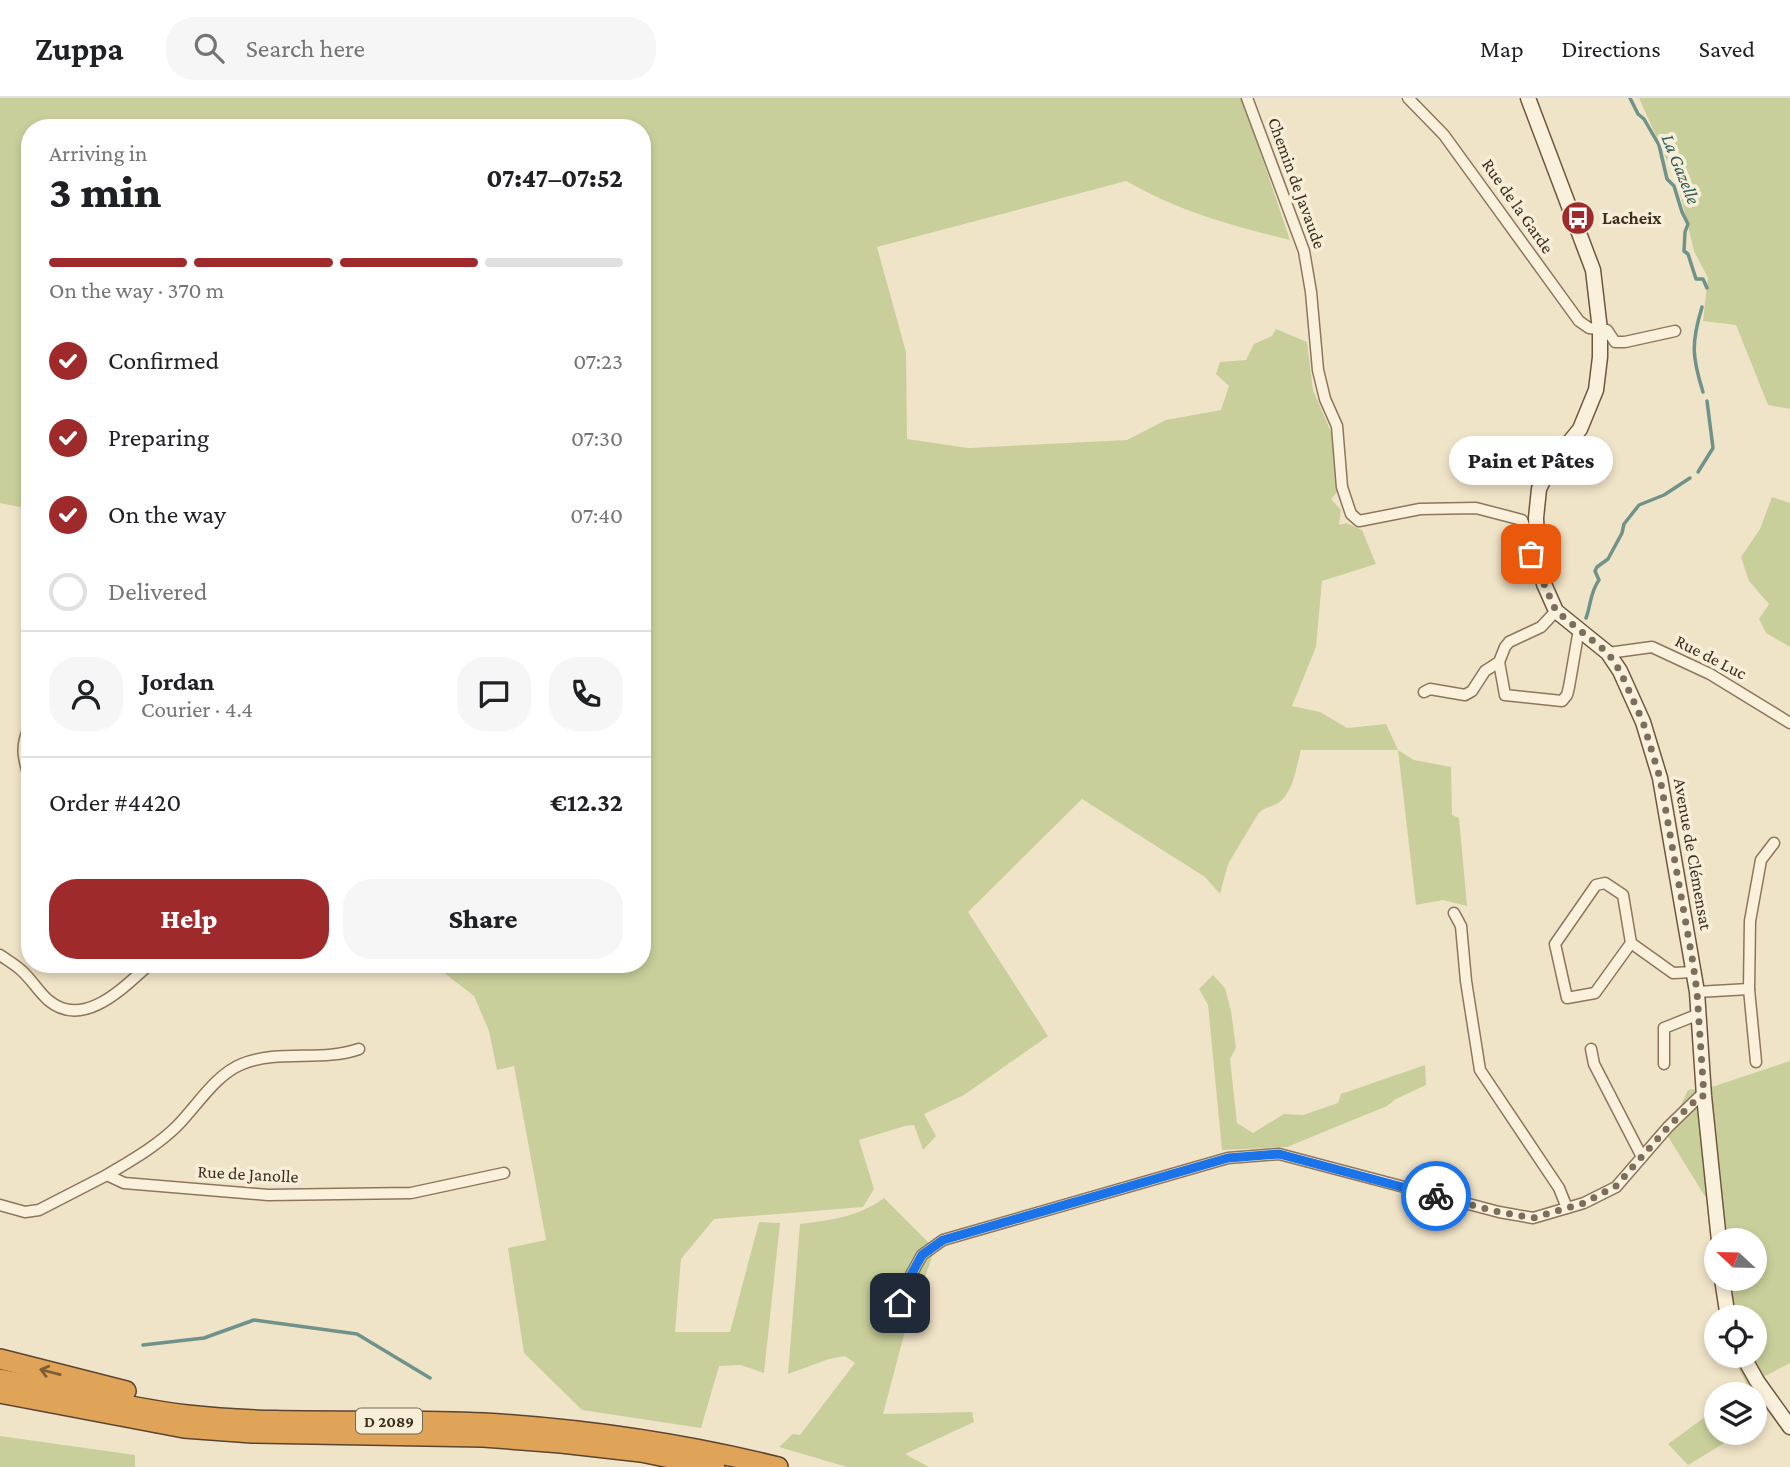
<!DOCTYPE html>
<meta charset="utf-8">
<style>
body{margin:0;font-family:"Crimson Pro",serif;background:#f6f6f6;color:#202124;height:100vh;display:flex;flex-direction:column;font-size:26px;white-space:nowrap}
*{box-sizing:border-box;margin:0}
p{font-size:23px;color:#757577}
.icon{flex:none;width:38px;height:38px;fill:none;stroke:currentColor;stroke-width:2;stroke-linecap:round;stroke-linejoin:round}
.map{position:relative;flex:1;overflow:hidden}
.sheet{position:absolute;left:21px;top:21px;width:630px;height:854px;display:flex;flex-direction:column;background:#fff;border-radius:28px;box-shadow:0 4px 10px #0003}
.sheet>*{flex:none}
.needle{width:46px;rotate:292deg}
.fabs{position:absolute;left:1704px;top:1130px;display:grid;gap:14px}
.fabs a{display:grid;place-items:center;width:63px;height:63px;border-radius:50%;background:#fff;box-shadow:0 4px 10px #0003;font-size:35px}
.pin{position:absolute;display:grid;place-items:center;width:60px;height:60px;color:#fff;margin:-30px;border-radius:14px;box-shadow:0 4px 10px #0006}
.courier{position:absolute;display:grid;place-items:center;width:70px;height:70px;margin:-35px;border:5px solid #1a73e8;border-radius:50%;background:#fff;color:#222;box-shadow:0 2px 9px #0007}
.bubble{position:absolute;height:49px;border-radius:24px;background:#fff;box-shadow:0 4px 10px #0003;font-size:23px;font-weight:800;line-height:49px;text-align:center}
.head em{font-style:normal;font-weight:800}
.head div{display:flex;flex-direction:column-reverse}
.head{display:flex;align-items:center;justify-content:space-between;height:119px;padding:0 28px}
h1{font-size:46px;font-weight:800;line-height:52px}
.bar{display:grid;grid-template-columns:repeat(4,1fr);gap:10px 7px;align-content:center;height:84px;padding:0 28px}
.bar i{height:9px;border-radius:5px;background:#e0e0e0}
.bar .on{background:#9e2a2b}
.bar p{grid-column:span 4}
.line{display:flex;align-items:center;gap:18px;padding:0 28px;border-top:2px solid #e0e0e0}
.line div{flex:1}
.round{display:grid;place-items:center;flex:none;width:74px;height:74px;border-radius:28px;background:#f6f6f6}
ol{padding:0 28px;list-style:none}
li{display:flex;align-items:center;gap:21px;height:77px}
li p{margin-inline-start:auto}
li .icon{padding:7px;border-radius:50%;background:#9e2a2b;color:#fff;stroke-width:4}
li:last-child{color:#757577}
li i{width:38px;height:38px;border:4px solid #e0e0e0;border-radius:50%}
.primary-button{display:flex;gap:14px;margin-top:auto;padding:14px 28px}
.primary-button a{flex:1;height:80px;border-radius:28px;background:#9e2a2b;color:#fff;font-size:28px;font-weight:800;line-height:80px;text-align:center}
.primary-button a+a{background:#f6f6f6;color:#202124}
header{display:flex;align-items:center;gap:42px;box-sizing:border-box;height:98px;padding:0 35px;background:#fff;border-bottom:2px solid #e0e0e0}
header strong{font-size:33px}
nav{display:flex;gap:38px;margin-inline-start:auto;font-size:24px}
.search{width:490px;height:63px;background:#f6f6f6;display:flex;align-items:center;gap:18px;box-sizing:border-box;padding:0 24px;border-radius:28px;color:#757577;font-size:26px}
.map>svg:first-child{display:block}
.green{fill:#c9cf9b;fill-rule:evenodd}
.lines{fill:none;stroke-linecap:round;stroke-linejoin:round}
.stream{stroke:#6f938a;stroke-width:3.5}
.street-casing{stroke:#8d765c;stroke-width:13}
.secondary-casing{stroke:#6f573f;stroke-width:17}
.highway-casing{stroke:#5b4430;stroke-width:22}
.street{stroke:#faf1dc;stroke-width:10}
.secondary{stroke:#faf1dc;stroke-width:14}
.highway{stroke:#e0a458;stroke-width:19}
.oneway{stroke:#7e5d36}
.done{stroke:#7c6e5b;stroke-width:7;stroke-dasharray:0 12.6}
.route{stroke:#1a73e8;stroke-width:9}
.labels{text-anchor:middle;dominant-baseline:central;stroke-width:7;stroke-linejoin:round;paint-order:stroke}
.shield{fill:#f7eed8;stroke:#756857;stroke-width:2}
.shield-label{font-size:16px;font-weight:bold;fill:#3d2e20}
.street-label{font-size:18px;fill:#3d2e20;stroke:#f7eed8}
.poi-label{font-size:18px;font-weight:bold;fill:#3d2e20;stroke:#f7eed8;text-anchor:start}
.water-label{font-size:19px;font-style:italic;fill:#2f5d5a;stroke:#f7eed8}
</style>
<header>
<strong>Zuppa</strong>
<div class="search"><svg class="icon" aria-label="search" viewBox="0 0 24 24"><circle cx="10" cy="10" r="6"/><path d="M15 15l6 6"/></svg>Search here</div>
<nav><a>Map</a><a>Directions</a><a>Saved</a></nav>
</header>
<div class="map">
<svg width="1790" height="1369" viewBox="0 0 1790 1369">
<rect width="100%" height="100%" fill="#f0e4c8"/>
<g class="green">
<path d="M 0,0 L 1242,0 L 1290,142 C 1229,127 1181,114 1126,83 L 877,149 L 906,254 L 907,341 L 968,350 L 1127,342 L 1166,322 L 1221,312 L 1229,288 L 1216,276 L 1220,264 L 1246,262 L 1254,246 L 1272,238 L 1276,231 L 1307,244 L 1313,292 L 1331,334 L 1339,392 L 1331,401 L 1341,412 L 1339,427 L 1346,425 L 1362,432 L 1376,466 L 1322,483 L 1316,549 L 1292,608 L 1320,614 L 1347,630 L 1386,626 L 1398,652 L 1414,662 L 1451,669 L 1452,717 L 1459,720 L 1467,808 L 1443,802 L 1416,807 L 1398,652 L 1301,652 C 1296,668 1294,695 1278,705 C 1271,710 1265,708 1258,716 L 1228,766 L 1220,796 L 1205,779 L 1082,701 L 968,814 L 1048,938 L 964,997 L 924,1016 L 936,1038 L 923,1052 L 914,1027 L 905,1028 L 859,1042 L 874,1091 L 863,1109 L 714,1121 L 681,1161 L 675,1234 L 730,1234 L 759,1124 L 780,1125 L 764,1275 L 741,1267 L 719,1268 L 701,1330 L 582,1312 L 524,1255 L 508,1150 L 546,1142 L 514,968 L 497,972 L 489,933 L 474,898 L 433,866 L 642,866 L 642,30 L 30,30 L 30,411 L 0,405 Z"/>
<polygon points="1639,0 1790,0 1790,311 1768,307 1736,227 1703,223 1708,180 1694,153 1678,87"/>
<polygon points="1772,399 1790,405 1790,549 1766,535 1759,521 1769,506 1749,483 1741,459 1760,431"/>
<polygon points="1213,877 1225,890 1231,913 1236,950 1230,961 1237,1025 1253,1035 1284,1016 1303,1017 1338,1005 1341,996 1425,967 1426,987 1396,1001 1387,1008 1287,1049 1222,1052 1208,907 1199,891"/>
<path d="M 1790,963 L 1790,1265 L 1748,1287 L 1754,1297 L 1735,1297 L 1747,1287 L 1732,1258 L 1755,1258 L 1755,1220 L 1719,1220 L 1706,1100 L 1667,1037 L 1688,992 L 1715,988 ZM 1717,1143 L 1755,1143 L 1755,1181 L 1717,1181 Z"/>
<path d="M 884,1100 L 935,1151 L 904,1237 L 883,1316 L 972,1314 L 974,1324 L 905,1356 L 929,1369 L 847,1369 L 779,1349 L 793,1336 L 800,1337 L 855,1265 L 845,1258 L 829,1261 L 788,1276 L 800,1126 C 831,1122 858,1119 884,1100 Z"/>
<polygon points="1717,1310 1717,1335 1741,1335 1688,1367 1668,1346"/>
<polygon points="0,1338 135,1357 135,1369 0,1369"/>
</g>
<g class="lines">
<g class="stream">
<polyline points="1630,0 1638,16 1644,21 1659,47 1667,81 1674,88 1682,114 1688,126 1685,134 1684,153 1688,156 1696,181 1703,181 1707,190"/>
<path d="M 1702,209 C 1691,245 1692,259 1703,294"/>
<polyline points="1698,374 1713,350 1707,303"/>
<path d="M 1586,520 C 1591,507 1590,494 1599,482 L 1595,473 L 1597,469 L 1608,461 L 1622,435 L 1624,426 L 1639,407 L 1664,397 L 1690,380"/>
<polyline points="143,1247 204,1240 254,1222 357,1236 430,1280"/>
</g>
<g class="street-casing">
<g id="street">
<path d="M 1247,0 L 1304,153 L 1311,194 L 1318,272 L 1325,301 L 1337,328 L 1342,389 L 1351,416 L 1359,423 L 1420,411 L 1476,410 L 1522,422 C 1529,436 1523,451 1538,460"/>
<polyline points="1408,0 1444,37 1579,223 1589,230 1607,232 1615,244 1625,244 1675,233"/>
<polyline points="1608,555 1652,549 1710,576 1790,625"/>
<polyline points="1499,564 1505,597 1562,603 1567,597 1569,589 1579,531"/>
<polyline points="1424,594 1430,591 1465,597 1472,593 1485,573 1499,564 1505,549 1509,544 1541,529 1556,513"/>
<path d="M 30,628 C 19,650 24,661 30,683"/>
<polygon points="1605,785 1623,797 1631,845 1595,895 1567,900 1555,846 1596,787"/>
<polyline points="1454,815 1461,828 1466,883 1480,972 1559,1090 1567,1110"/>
<polyline points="1631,845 1673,875 1694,874"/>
<path d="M 0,857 C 7,862 16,867 22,873 C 32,882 38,893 48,902 C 83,932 123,890 150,866"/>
<polyline points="1697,894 1749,891"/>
<polyline points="1591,951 1594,966 1642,1059"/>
<polyline points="1756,964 1749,891 1750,823 1761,762 1774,745"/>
<polyline points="1664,966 1664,930 1699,916"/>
<path d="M 107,1077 C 130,1063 157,1048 177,1028 C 197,1008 215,977 242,966 C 279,951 322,964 359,951"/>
<polyline points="0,1107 25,1114 39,1112 107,1077 124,1085 268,1097 411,1095 504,1075"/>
<polyline points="894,1225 906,1186 922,1157 943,1142 1228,1060 1279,1056 1499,1114 1533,1120 1584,1105 1616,1089 1668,1029 1700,998 1704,998"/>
</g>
</g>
<g class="secondary-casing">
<g id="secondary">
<polyline points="1528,0 1593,172 1600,232 1600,259 1596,292 1580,331 1550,368 1539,391 1536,420 1538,460 1544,486 1556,513 1608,555 1620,573 1643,624 1660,680 1697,894 1704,998 1719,1143"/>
<polyline points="1722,1181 1728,1220"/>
<polyline points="1743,1258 1757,1283 1790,1329"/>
</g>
</g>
<g class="highway-casing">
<g id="highway">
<polyline points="0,1261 126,1293"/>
<path d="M 0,1281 C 60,1293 127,1310 187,1317 C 286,1328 386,1320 484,1325 C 583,1331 681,1345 778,1369"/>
<polyline points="0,1295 184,1330 252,1335 483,1339 561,1345 641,1354 715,1369"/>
</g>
</g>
<use href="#street" class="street"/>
<use href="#secondary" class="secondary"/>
<use href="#highway" class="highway"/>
</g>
<defs><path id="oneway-shaft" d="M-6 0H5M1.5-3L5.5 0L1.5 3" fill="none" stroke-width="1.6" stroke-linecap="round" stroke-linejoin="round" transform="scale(1.75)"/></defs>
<use class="oneway" href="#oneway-shaft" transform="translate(50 1274) rotate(-165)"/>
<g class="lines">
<polyline class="done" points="1436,1098 1499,1114 1533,1120 1584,1105 1616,1088 1668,1029 1700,998 1704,998 1697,894 1693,865 1660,680 1643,624 1620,573 1608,555 1556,513 1544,486 1538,460 1531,456"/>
<polyline class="route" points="900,1205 906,1186 922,1157 943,1142 1228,1060 1279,1056 1436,1098"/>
</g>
<defs>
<g id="bus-disc" transform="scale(1.75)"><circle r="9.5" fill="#9e2a2b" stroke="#f7eed8"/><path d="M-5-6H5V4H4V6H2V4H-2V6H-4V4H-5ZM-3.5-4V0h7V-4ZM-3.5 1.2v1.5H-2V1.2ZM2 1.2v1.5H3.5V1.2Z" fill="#fff"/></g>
</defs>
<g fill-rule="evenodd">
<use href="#bus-disc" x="1578" y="120"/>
</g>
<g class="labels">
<rect class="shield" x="356" y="1310.5" width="66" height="25" rx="5"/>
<g class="shield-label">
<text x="389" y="1323">D 2089</text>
</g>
<g class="street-label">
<text transform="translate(1297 85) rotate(70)">Chemin de Javaude</text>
<text transform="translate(1518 108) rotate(55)">Rue de la Garde</text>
<text transform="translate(1711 559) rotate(27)">Rue de Luc</text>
<text transform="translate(1693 756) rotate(80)">Avenue de Clémensat</text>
<text transform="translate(248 1076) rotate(3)">Rue de Janolle</text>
</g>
<g class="poi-label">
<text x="1602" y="120">Lacheix</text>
</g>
<g class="water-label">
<text transform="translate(1681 71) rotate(68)">La Gazelle</text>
</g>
</g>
</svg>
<div class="fabs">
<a><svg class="needle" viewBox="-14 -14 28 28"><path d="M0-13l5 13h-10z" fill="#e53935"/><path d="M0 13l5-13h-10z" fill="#757577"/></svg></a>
<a><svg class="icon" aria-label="locate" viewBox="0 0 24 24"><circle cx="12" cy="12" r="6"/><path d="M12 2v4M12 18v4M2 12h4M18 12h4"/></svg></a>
<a><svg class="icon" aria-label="layers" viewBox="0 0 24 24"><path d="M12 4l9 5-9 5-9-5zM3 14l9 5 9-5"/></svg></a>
</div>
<div class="pin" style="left:1531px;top:456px;background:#ea580c"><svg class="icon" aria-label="bag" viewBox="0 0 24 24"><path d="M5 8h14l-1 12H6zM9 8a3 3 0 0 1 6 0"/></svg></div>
<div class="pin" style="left:900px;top:1205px;background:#1f2937"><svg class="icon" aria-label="home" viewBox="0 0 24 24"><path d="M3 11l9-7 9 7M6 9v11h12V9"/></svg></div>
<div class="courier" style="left:1436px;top:1098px"><svg class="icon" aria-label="bike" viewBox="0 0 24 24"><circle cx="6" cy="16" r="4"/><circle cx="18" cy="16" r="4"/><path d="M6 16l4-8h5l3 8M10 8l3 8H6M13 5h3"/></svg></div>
<div class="bubble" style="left:1449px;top:338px;width:164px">Pain et Pâtes</div>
<section class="sheet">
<div class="head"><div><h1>3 min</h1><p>Arriving in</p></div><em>07:47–07:52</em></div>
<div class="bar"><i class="on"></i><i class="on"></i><i class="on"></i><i></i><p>On the way · 370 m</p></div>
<ol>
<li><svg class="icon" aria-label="check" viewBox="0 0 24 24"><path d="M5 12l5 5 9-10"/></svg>Confirmed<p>07:23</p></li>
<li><svg class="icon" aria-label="check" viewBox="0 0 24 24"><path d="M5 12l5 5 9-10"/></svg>Preparing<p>07:30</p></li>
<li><svg class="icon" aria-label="check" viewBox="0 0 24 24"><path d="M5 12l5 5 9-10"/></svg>On the way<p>07:40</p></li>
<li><i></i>Delivered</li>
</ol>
<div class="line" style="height:126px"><a class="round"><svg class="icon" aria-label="person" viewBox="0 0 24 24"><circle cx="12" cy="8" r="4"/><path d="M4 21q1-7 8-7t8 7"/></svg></a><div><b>Jordan</b><p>Courier · 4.4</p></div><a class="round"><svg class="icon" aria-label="chat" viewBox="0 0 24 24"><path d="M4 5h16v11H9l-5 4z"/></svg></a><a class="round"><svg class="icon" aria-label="phone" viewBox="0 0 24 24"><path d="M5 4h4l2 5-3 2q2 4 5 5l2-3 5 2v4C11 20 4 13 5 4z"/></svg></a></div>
<div class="line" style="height:91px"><div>Order #4420</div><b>€12.32</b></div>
<div class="primary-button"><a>Help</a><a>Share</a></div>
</section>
</div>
